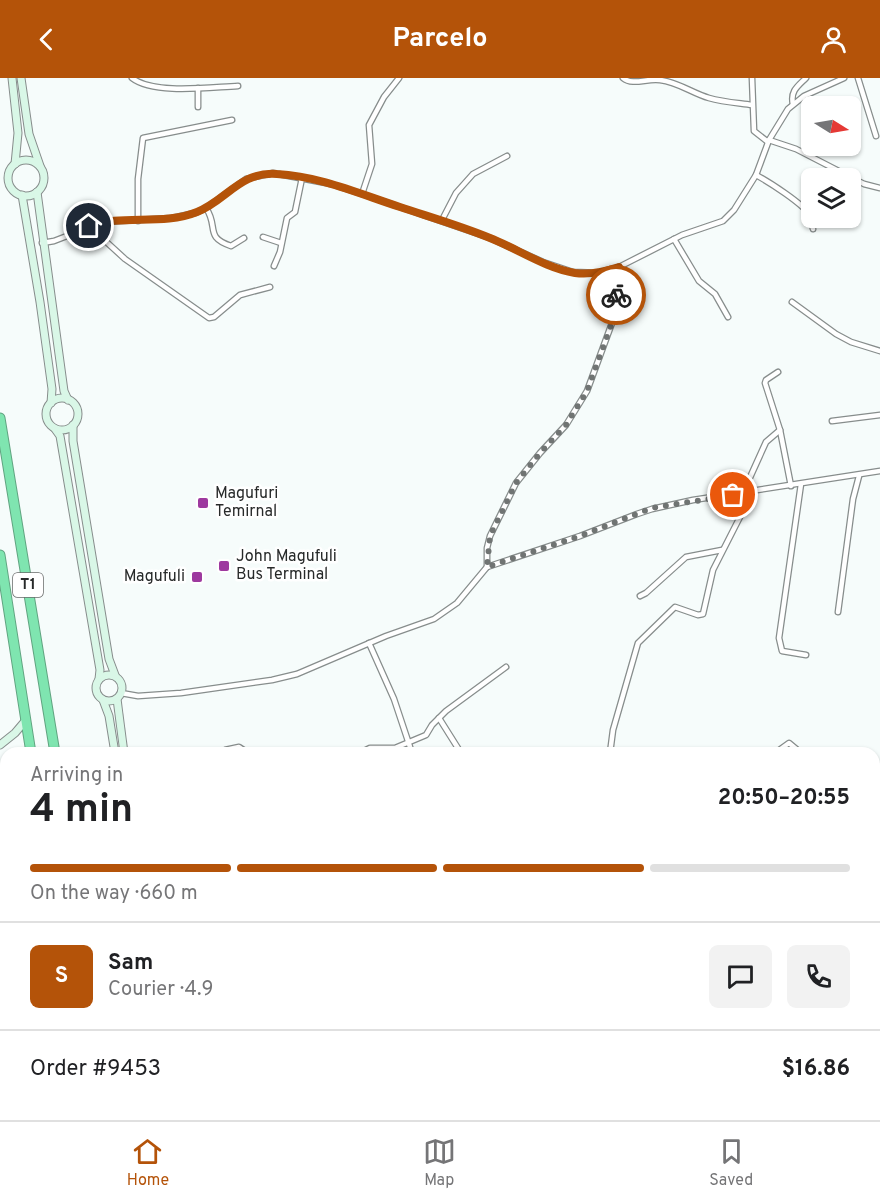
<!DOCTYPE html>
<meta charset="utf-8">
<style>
body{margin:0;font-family:Overpass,sans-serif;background:#f2f2f2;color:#202124;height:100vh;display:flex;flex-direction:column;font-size:22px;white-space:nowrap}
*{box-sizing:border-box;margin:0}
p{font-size:20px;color:#757577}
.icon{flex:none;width:33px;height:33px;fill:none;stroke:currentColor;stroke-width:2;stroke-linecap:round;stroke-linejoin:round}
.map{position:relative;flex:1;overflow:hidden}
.sheet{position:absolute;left:0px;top:669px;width:880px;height:374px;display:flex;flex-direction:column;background:#fff;border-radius:18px 18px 0 0;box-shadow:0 2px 4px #0004}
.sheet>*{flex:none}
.needle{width:39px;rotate:101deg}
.fabs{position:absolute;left:801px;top:18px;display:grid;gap:12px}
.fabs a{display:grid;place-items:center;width:60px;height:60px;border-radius:9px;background:#fff;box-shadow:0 2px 4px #0004;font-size:30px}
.pin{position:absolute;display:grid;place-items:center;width:51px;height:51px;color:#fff;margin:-26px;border:3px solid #fff;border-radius:50%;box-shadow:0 2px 6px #0007}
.courier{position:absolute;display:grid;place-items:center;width:60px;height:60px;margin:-30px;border:4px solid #b45309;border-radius:50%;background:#fff;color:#222;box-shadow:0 2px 8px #0007}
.summary em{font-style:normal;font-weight:700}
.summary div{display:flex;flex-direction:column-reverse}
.summary{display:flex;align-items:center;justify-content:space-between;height:102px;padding:0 30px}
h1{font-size:39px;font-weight:700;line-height:45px}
.bar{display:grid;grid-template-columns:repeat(4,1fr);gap:9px 6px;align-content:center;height:72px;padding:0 30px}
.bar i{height:8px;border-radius:4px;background:#e0e0e0}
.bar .active{background:#b45309}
.bar p{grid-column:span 4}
.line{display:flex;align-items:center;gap:15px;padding:0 30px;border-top:2px solid #e0e0e0}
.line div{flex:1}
.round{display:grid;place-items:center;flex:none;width:63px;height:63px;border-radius:9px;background:#f2f2f2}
header{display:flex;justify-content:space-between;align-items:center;height:78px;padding:0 30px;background:#b45309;color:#fff;font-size:27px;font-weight:700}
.dock{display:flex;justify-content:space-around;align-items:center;height:84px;border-top:2px solid #e0e0e0;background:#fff;font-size:16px;color:#757577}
.dock a{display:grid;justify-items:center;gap:3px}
.dock .active{color:#b45309}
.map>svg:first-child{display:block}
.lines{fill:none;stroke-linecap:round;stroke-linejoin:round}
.street-casing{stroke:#878d8c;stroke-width:7}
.secondary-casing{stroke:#878d8c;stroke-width:9}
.highway-casing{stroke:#61a481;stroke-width:11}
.street{stroke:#fff;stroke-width:4.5}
.secondary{stroke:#d9f7e7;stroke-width:7}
.highway{stroke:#7fe5b0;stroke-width:9}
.done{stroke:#707473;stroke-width:6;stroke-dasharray:0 10.8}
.route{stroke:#b45309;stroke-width:8}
.poi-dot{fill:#9e399f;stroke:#fff;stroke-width:2}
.labels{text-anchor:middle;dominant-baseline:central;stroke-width:5;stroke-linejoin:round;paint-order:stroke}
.shield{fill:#fff;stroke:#686a6a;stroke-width:1.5}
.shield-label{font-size:15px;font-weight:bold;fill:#282a2a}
.poi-label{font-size:16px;fill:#282a2a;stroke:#fff;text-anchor:start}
</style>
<header><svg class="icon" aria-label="back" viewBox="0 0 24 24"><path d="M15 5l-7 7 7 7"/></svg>Parcelo<svg class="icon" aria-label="person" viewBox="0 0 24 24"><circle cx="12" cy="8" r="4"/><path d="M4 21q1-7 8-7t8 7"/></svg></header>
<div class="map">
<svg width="880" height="1042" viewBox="0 0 880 1042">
<rect width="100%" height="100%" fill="#f6fcfb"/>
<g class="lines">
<g class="street-casing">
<g id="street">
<path d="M 132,0 C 154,17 211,9 238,8"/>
<path d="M 623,0 C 633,8 647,0 660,2 C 678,4 692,15 709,20 C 723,24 738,25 752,27"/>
<polyline points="752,0 754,53 768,64"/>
<polyline points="858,0 876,58"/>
<polyline points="198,10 198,29"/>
<path d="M 793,26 C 790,13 798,8 806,0"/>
<polyline points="769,62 796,71 864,106 880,110"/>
<path d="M 756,97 C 769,104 802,125 810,137 C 812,141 812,147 813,151"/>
<polyline points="362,116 372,86 369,47 384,19 399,0"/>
<path d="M 206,130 C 219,149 204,159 231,168 L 244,160"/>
<polyline points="442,142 456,115 473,96 507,78"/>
<polyline points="138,143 138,101 143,60 232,42"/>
<polyline points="89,148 125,181 209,240 214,239 240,217 270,209"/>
<polyline points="263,159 281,165"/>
<polyline points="674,161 699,203 715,216 728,239"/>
<polyline points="42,165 54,163 103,144 172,140 195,135 206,130 246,101 273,95 331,106 362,116 490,160 543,184 573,194 602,195 619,189 682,157 723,143 734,132 756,97 769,62 788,31 804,18 844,0"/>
<polyline points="274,188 280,174 287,140 295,134 296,129 302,100"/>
<polyline points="792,224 836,256 851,264 880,273"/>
<polyline points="778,294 766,302 765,305 780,352 791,408"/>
<polyline points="832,343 880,337"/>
<polyline points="801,406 779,560 782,573 806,577"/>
<polyline points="487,489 487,470 490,458 516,405 540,375 566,347 587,313 612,245 619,189"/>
<polyline points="640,518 646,515 686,479 722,472"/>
<polyline points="838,534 853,421 859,398"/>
<polyline points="369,565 394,621 412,675"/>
<polyline points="121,615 138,618 181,615 272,602 297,596 386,558 434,541 457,525 487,489 580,458 637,436 652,431 693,422 880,393"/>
<polyline points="439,640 461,675"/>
<polyline points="226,675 225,672 239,669 248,675"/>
<polyline points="360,675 370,670 395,670 426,657 432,647 446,633 506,589"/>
<polyline points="610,675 613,652 638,565 675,529 698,537 703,536 713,492 742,435 747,406 766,364 780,352"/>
<polyline points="775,675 789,665 801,675"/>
<polyline points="874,735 880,739"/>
<polyline points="874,886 880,890"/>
<polyline points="0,971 3,945 2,914"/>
<polyline points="874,996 880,995"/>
<polyline points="874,1033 879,1042"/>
<polyline points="356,1036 358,1039"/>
<polyline points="474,1036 475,1042"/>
<polyline points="282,1042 282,1036"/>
<polyline points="554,1042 556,1036"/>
<polyline points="607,1042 608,1036"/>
</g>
</g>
<g class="secondary-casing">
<g id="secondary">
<polyline points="12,0 18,55 15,86"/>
<polyline points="21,0 29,56 40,88"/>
<circle cx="26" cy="100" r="18"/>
<polyline points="37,114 64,313 68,322"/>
<polyline points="22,117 40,224 52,311 51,325"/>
<circle cx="62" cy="336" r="16"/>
<polyline points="73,347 73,363 109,581 115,597"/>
<polyline points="55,351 60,358 100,592 99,601"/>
<circle cx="109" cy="610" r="13"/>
<polyline points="117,621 124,675"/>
<polyline points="103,622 109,638 115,675"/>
<polyline points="0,667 15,655 26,642"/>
<polyline points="874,836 877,829 878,770 880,763"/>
<polyline points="0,910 6,918"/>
<polyline points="166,1036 166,1042"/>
<polyline points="176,1036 176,1042"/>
<polyline points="49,1042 51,1036"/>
<polyline points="695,1042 701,1036"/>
</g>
</g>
<g class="highway-casing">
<g id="highway">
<polyline points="0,340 55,675"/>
<polyline points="0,477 31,675"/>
<polyline points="88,1036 89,1042"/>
<polyline points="108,1036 109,1042"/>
</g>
</g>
<use href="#street" class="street"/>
<use href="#secondary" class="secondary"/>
<use href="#highway" class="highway"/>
</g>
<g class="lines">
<polyline class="done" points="616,217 612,245 587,313 566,347 540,375 516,405 490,458 487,489 580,458 652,430 733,417"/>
<path class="route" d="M 89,148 C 123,136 162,148 197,134 C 227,122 240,93 277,96 C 319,98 360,116 400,129 C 430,139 461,148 490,160 C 518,171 545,190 575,195 C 590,197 604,194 619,189 L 616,217"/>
</g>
<g class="poi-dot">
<rect x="197" y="419" width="12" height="12" rx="3"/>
<rect x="218" y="482" width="12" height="12" rx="3"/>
<rect x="191" y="493" width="12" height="12" rx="3"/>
</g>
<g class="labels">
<rect class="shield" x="13" y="495" width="30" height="24" rx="4.5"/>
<g class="shield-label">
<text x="28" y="507">T1</text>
</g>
<g class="poi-label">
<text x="215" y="416">Magufuri<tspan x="215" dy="18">Temirnal</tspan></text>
<text x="236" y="479">John Magufuli<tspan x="236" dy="18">Bus Terminal</tspan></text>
<text x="185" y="499" text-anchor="end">Magufuli</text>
</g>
</g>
</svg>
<div class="fabs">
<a><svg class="needle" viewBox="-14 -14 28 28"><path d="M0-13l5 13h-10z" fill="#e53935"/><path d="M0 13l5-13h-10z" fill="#757577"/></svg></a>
<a><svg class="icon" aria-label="layers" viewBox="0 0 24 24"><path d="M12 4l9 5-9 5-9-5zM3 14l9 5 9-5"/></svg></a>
</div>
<div class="pin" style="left:733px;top:417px;background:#ea580c"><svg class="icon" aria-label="bag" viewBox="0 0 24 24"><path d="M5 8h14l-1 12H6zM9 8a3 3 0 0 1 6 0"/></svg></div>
<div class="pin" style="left:89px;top:148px;background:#1f2937"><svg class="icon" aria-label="home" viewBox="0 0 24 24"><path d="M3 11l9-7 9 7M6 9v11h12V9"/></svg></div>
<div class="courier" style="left:616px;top:217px"><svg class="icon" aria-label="bike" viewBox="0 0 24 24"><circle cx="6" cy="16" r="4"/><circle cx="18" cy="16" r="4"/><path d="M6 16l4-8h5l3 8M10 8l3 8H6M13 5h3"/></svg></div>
<section class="sheet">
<div class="summary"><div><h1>4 min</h1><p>Arriving in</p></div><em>20:50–20:55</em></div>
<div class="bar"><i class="active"></i><i class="active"></i><i class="active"></i><i></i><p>On the way · 660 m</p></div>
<div class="line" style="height:108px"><b class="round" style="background:#b45309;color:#fff">S</b><div><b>Sam</b><p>Courier · 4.9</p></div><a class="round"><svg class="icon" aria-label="chat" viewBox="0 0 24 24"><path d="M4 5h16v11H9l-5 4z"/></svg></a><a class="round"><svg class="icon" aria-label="phone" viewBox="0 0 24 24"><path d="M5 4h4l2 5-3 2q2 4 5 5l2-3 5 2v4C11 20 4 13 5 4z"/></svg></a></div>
<div class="line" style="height:78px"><div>Order #9453</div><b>$16.86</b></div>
</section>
</div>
<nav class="dock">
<a class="active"><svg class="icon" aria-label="home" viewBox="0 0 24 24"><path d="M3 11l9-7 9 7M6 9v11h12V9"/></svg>Home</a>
<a><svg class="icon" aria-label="map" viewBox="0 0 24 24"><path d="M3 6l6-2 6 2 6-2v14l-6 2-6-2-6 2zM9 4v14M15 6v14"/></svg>Map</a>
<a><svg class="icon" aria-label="saved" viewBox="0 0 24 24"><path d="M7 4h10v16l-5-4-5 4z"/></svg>Saved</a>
</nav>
